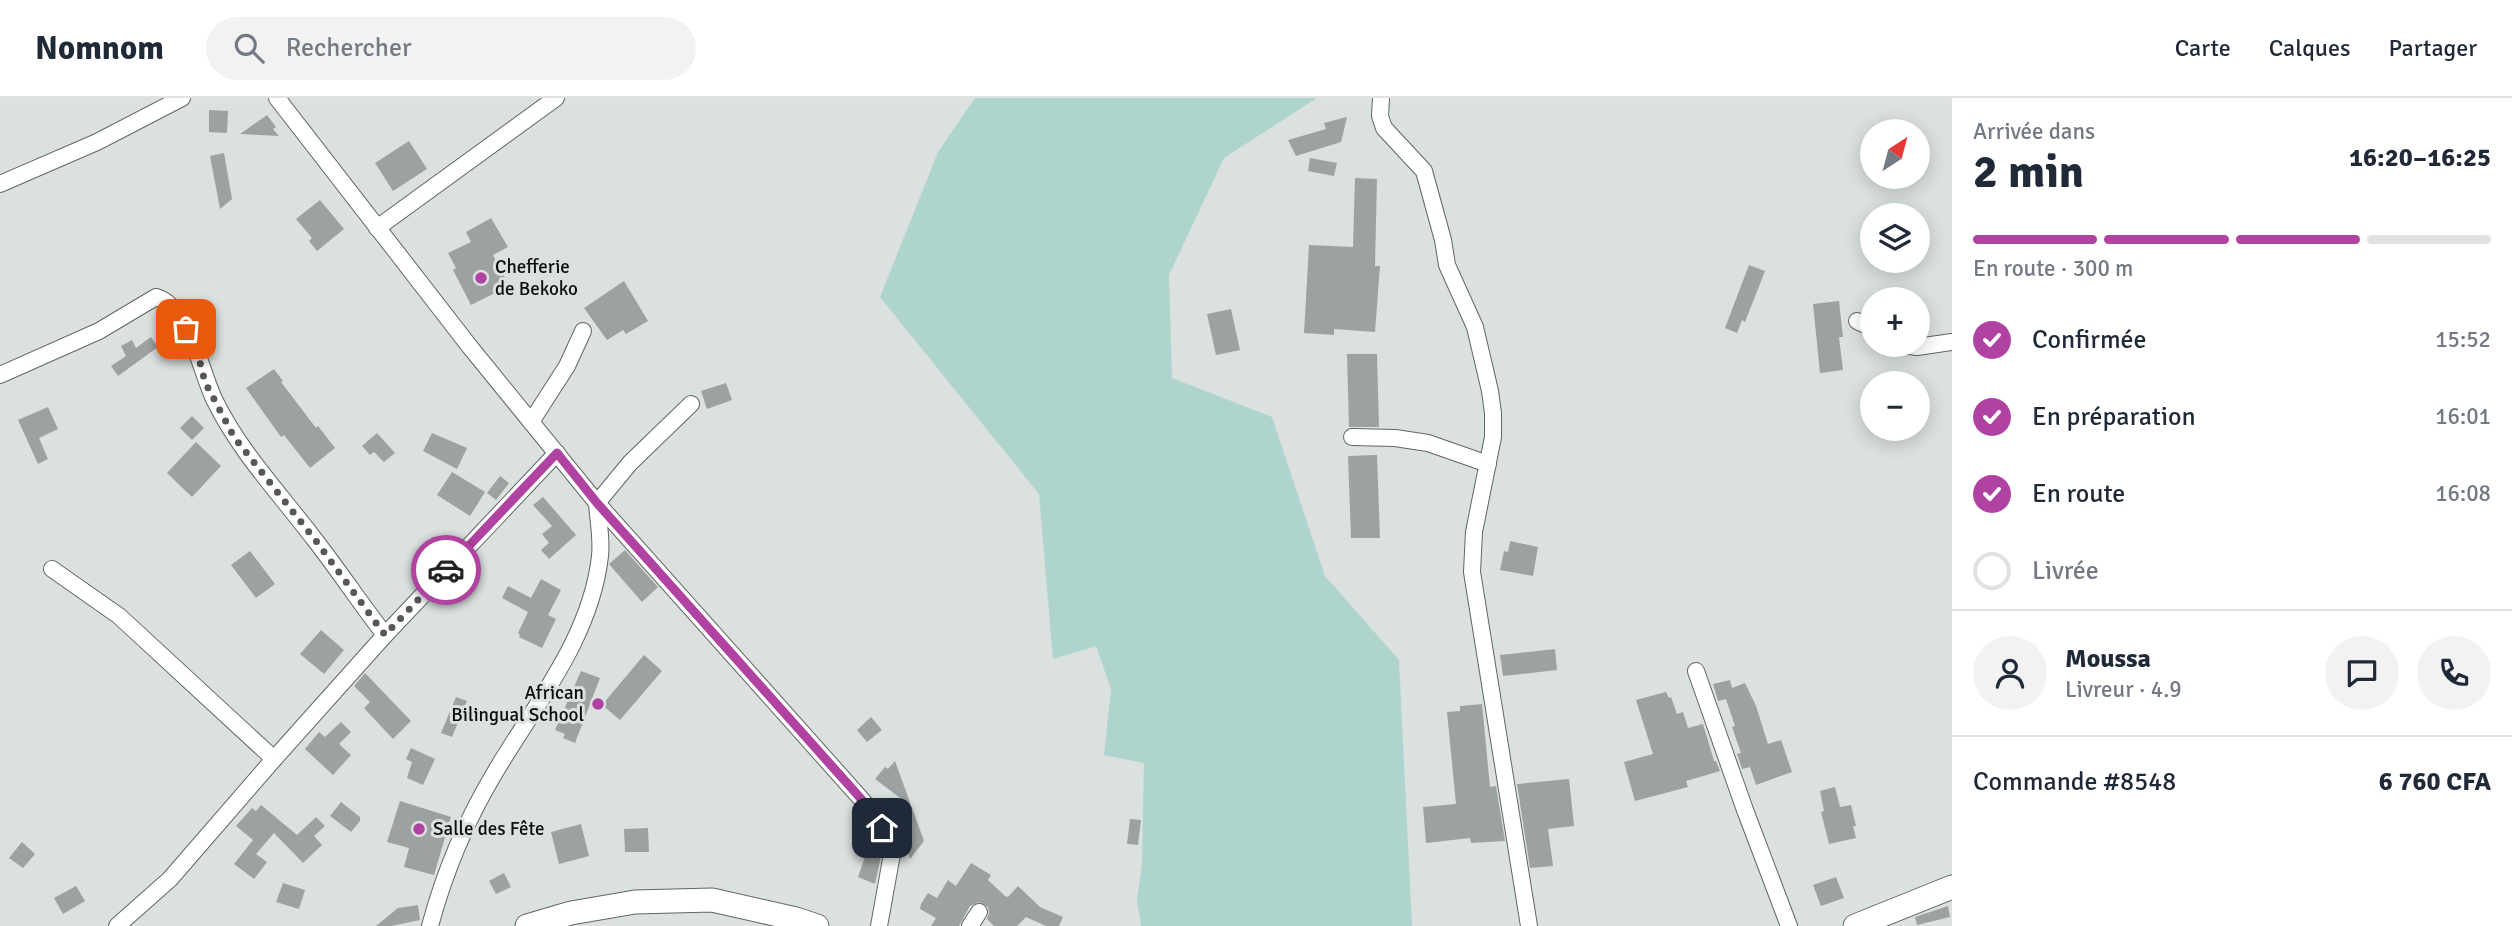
<!DOCTYPE html>
<html lang="fr">
<meta charset="utf-8">
<style>
body{margin:0;font-family:Signika,sans-serif;background:#f2f2f3;color:#1f2937;height:100vh;display:flex;flex-direction:column;font-size:26px;white-space:nowrap}
*{box-sizing:border-box;margin:0}
p{font-size:23px;color:#747a83}
.icon{flex:none;width:38px;height:38px;fill:none;stroke:currentColor;stroke-width:2;stroke-linecap:round;stroke-linejoin:round}
.map{position:relative;flex:1;overflow:hidden}
.sheet{display:flex;flex-direction:column;background:#fff;width:560px}
.sheet>*{flex:none}
.needle{width:46px;rotate:36deg}
.controls{position:absolute;left:1860px;top:21px;display:grid;gap:14px}
.controls a{display:grid;place-items:center;width:70px;height:70px;border-radius:50%;background:#fff;box-shadow:0 4px 18px #0003;font-size:35px}
.pin{position:absolute;display:grid;place-items:center;width:60px;height:60px;color:#fff;margin:-30px;border-radius:14px;box-shadow:0 4px 10px #0006}
.courier{position:absolute;display:grid;place-items:center;width:70px;height:70px;margin:-35px;border:5px solid #b043a2;border-radius:50%;background:#fff;color:#222;box-shadow:0 2px 9px #0007}
.overview em{font-style:normal;font-weight:800}
.overview div{display:flex;flex-direction:column-reverse}
.overview{display:flex;align-items:center;justify-content:space-between;height:119px;padding:0 21px}
h1{font-size:46px;font-weight:800;line-height:52px}
.bar{display:grid;grid-template-columns:repeat(4,1fr);gap:10px 7px;align-content:center;height:84px;padding:0 21px}
.bar i{height:9px;border-radius:5px;background:#e0e1e3}
.bar .selected{background:#b043a2}
.bar p{grid-column:span 4}
.line{display:flex;align-items:center;gap:18px;padding:0 21px;border-top:2px solid #e0e1e3}
.line div{flex:1}
.round{display:grid;place-items:center;flex:none;width:74px;height:74px;border-radius:37px;background:#f2f2f3}
ol{padding:0 21px;list-style:none}
li{display:flex;align-items:center;gap:21px;height:77px}
li p{margin-inline-start:auto}
li .icon{padding:7px;border-radius:50%;background:#b043a2;color:#fff;stroke-width:4}
li:last-child{color:#747a83}
li i{width:38px;height:38px;border:4px solid #e0e1e3;border-radius:50%}
header{display:flex;align-items:center;gap:42px;box-sizing:border-box;height:98px;padding:0 35px;background:#fff;border-bottom:2px solid #e0e1e3}
header strong{font-size:33px}
nav{display:flex;gap:38px;margin-inline-start:auto;font-size:24px}
.search{width:490px;height:63px;background:#f2f2f3;display:flex;align-items:center;gap:18px;box-sizing:border-box;padding:0 24px;border-radius:38px;color:#747a83;font-size:26px}
main{display:flex;flex:1;min-height:0}
.map>svg:first-child{display:block}
.green{fill:#afd4ce}
.building{fill:#9ca2a1}
.lines{fill:none;stroke-linecap:round;stroke-linejoin:round}
.street-casing{stroke:#606665;stroke-width:18}
.secondary-casing{stroke:#606665;stroke-width:25}
.street{stroke:#fff;stroke-width:16}
.secondary{stroke:#fff;stroke-width:23}
.done{stroke:#545857;stroke-width:7;stroke-dasharray:0 12.6}
.route{stroke:#b043a2;stroke-width:9}
.poi-dot{fill:#b043a2;stroke:#dae1df;stroke-width:2.5}
.labels{text-anchor:middle;dominant-baseline:central;stroke-width:6;stroke-linejoin:round;paint-order:stroke}
.poi-label{font-size:19px;fill:#0c0e0e;stroke:#dae1df;text-anchor:start}
</style>
<header>
<strong>Nomnom</strong>
<div class="search"><svg class="icon" aria-label="search" viewBox="0 0 24 24"><circle cx="10" cy="10" r="6"/><path d="M15 15l6 6"/></svg>Rechercher</div>
<nav><a>Carte</a><a>Calques</a><a>Partager</a></nav>
</header>
<main>
<div class="map">
<svg width="1952" height="828" viewBox="0 0 1952 828">
<rect width="100%" height="100%" fill="#dae1df"/>
<polygon class="green" points="975,0 1317,0 1224,60 1169,177 1172,280 1272,319 1325,478 1399,562 1412,828 1141,828 1137,801 1142,766 1144,665 1104,657 1111,591 1096,548 1053,561 1039,396 880,199 938,54"/>
<g class="building">
<polygon points="209,12 228,13 227,35 209,34"/>
<polygon points="267,17 276,29 273,31 279,38 240,36"/>
<polygon points="1347,19 1341,44 1296,58 1288,42 1326,31 1324,25"/>
<polygon points="409,43 427,71 393,93 375,65"/>
<polygon points="224,55 232,101 220,111 210,58"/>
<polygon points="1310,60 1337,65 1334,78 1308,73"/>
<polygon points="1355,80 1377,81 1375,168 1380,168 1375,234 1334,231 1334,237 1304,235 1309,147 1353,149"/>
<polygon points="320,102 344,131 317,153 309,143 312,140 296,121"/>
<polygon points="491,120 508,149 493,157 509,188 471,207 453,172 456,170 448,155 471,144 466,134"/>
<polygon points="1749,167 1765,173 1745,224 1742,222 1737,235 1725,230"/>
<polygon points="624,183 648,223 626,236 623,232 607,242 584,210"/>
<polygon points="1839,203 1843,239 1839,239 1843,272 1820,275 1813,206"/>
<polygon points="1231,211 1240,252 1216,257 1207,216"/>
<polygon points="151,239 158,249 118,278 111,268 126,258 121,248 132,242 136,250"/>
<polygon points="1347,256 1377,256 1379,329 1349,329"/>
<polygon points="274,271 283,283 281,284 316,330 318,328 335,350 310,370 284,337 281,339 246,290"/>
<polygon points="726,285 732,302 707,311 701,293"/>
<polygon points="48,309 58,331 39,340 48,361 38,366 18,322"/>
<polygon points="192,318 204,330 192,342 180,330"/>
<polygon points="377,335 395,355 384,364 374,354 370,357 362,348"/>
<polygon points="432,335 467,350 457,371 423,353"/>
<polygon points="196,344 221,368 192,399 167,375"/>
<polygon points="1377,357 1380,440 1351,440 1348,358"/>
<polygon points="452,374 485,394 470,418 437,397"/>
<polygon points="500,378 509,385 496,402 487,395"/>
<polygon points="543,399 576,437 549,461 541,452 549,445 542,436 552,428 533,407"/>
<polygon points="1510,443 1538,449 1533,478 1500,472 1504,453 1508,454"/>
<polygon points="625,452 658,489 642,504 609,466"/>
<polygon points="250,453 275,486 256,500 231,467"/>
<polygon points="541,481 561,492 548,517 556,521 542,550 519,539 520,537 518,535 528,514 502,500 508,488 531,500"/>
<polygon points="321,532 344,552 324,576 300,556"/>
<polygon points="1555,551 1557,572 1503,578 1500,557"/>
<polygon points="644,557 662,573 620,622 602,607"/>
<polygon points="581,573 600,580 575,645 563,640 565,636 555,632"/>
<polygon points="365,575 411,623 393,641 364,610 370,604 354,588"/>
<polygon points="1730,582 1732,590 1745,585 1756,608 1768,646 1781,642 1792,674 1756,687 1750,669 1742,671 1737,656 1741,655 1732,629 1735,628 1726,601 1718,603 1713,586"/>
<polygon points="1666,594 1669,600 1671,599 1677,616 1683,614 1688,630 1703,626 1714,663 1716,663 1720,673 1686,683 1688,689 1635,703 1624,664 1653,656 1636,602"/>
<polygon points="456,599 467,603 452,639 441,635"/>
<polygon points="1482,606 1490,689 1496,688 1505,743 1471,745 1470,740 1426,745 1423,709 1456,706 1447,614 1460,613 1460,608"/>
<polygon points="871,619 882,632 867,644 857,632"/>
<polygon points="341,624 351,634 339,646 351,657 333,677 305,651 319,634 325,639"/>
<polygon points="411,650 435,661 423,687 407,680 412,664 406,661"/>
<polygon points="895,663 924,743 910,761 898,725 911,708 875,681 885,669 888,671"/>
<polygon points="1569,681 1574,728 1548,731 1553,768 1530,770 1517,686"/>
<polygon points="1835,689 1840,709 1851,707 1856,728 1853,728 1856,740 1829,746 1821,714 1824,713 1820,693"/>
<polygon points="400,703 451,719 434,777 404,769 409,750 387,744"/>
<polygon points="341,704 360,719 360,723 351,734 330,718"/>
<polygon points="261,707 297,737 316,719 325,728 314,738 322,747 303,765 274,735 256,756 267,764 254,781 234,766 253,742 236,728 252,710 256,713"/>
<polygon points="1130,721 1141,722 1138,747 1127,746"/>
<polygon points="581,726 589,758 559,766 551,734"/>
<polygon points="648,730 649,754 625,754 624,731"/>
<polygon points="22,744 35,756 23,770 9,760"/>
<polygon points="867,753 881,758 875,786 858,779"/>
<polygon points="971,765 991,777 988,782 1005,798 1008,799 1018,788 1040,809 1063,819 1059,828 1046,828 1026,819 1017,828 994,828 987,821 989,815 988,809 979,804 970,808 959,828 931,828 936,820 920,811 921,806 928,795 937,800 948,782 956,788"/>
<polygon points="504,775 511,789 496,796 489,783"/>
<polygon points="1836,779 1844,800 1821,808 1813,787"/>
<polygon points="283,785 305,792 299,811 276,804"/>
<polygon points="76,788 85,803 63,816 54,800"/>
<polygon points="418,807 420,822 391,828 376,828 398,810"/>
<polygon points="1948,808 1950,819 1917,827 1915,819"/>
</g>
<g class="lines">
<g class="street-casing">
<g id="street">
<polyline points="277,0 470,249 597,405 863,703 882,730 892,756 879,828"/>
<polyline points="1381,0 1380,18 1384,30 1424,73 1443,142 1447,167 1475,229 1490,293 1493,315 1493,339 1474,434 1472,474 1529,828"/>
<polyline points="0,86 97,44 182,0"/>
<polyline points="377,130 556,0"/>
<polyline points="1857,223 1872,230"/>
<polyline points="1904,247 1917,249 1952,244"/>
<path d="M 0,277 L 99,233 L 156,199 C 190,209 200,273 215,303 C 240,354 280,396 315,442 C 339,473 361,506 385,537 L 274,661"/>
<polyline points="531,324 567,268 583,233"/>
<polyline points="1352,339 1395,340 1428,345 1488,366"/>
<polyline points="52,471 119,518 274,661 170,781 117,828"/>
<polyline points="385,537 557,355"/>
<polyline points="1696,573 1745,712 1789,828"/>
<path d="M 430,828 C 444,776 466,723 494,676 C 534,608 591,540 600,458 C 602,441 598,422 597,405 L 630,365 L 691,306"/>
<polyline points="970,828 979,814"/>
</g>
</g>
<g class="secondary-casing">
<g id="secondary">
<polyline points="527,828 571,815 635,804 712,802 796,821 817,828"/>
<polyline points="1855,828 1952,789"/>
</g>
</g>
<use href="#street" class="street"/>
<use href="#secondary" class="secondary"/>
</g>
<g class="lines">
<polyline class="done" points="186,231 197,253 205,284 234,339 316,443 385,537 446,472"/>
<polyline class="route" points="446,472 557,355 597,405 863,703 882,730"/>
</g>
<g class="poi-dot">
<circle cx="481" cy="180" r="7"/>
<circle cx="598" cy="606" r="7"/>
<circle cx="419" cy="731" r="7"/>
</g>
<g class="labels">
<g class="poi-label">
<text x="495" y="169">Chefferie<tspan x="495" dy="22">de Bekoko</tspan></text>
<text x="584" y="595" text-anchor="end">African<tspan x="584" dy="22">Bilingual School</tspan></text>
<text x="433" y="731">Salle des Fête</text>
</g>
</g>
</svg>
<div class="controls">
<a><svg class="needle" viewBox="-14 -14 28 28"><path d="M0-13l5 13h-10z" fill="#e53935"/><path d="M0 13l5-13h-10z" fill="#747a83"/></svg></a>
<a><svg class="icon" aria-label="layers" viewBox="0 0 24 24"><path d="M12 4l9 5-9 5-9-5zM3 14l9 5 9-5"/></svg></a>
<a>+</a>
<a>−</a>
</div>
<div class="pin" style="left:186px;top:231px;background:#ea580c"><svg class="icon" aria-label="bag" viewBox="0 0 24 24"><path d="M5 8h14l-1 12H6zM9 8a3 3 0 0 1 6 0"/></svg></div>
<div class="pin" style="left:882px;top:730px;background:#1f2937"><svg class="icon" aria-label="home" viewBox="0 0 24 24"><path d="M3 11l9-7 9 7M6 9v11h12V9"/></svg></div>
<div class="courier" style="left:446px;top:472px"><svg class="icon" aria-label="car" viewBox="0 0 24 24"><path d="M5 17H2v-5l4-1 3-4h7l3 4 3 1v5h-3M9 17h6M6 11h13"/><circle cx="7" cy="17" r="2"/><circle cx="17" cy="17" r="2"/></svg></div>
</div>
<section class="sheet">
<div class="overview"><div><h1>2 min</h1><p>Arrivée dans</p></div><em>16:20–16:25</em></div>
<div class="bar"><i class="selected"></i><i class="selected"></i><i class="selected"></i><i></i><p>En route · 300 m</p></div>
<ol>
<li><svg class="icon" aria-label="check" viewBox="0 0 24 24"><path d="M5 12l5 5 9-10"/></svg>Confirmée<p>15:52</p></li>
<li><svg class="icon" aria-label="check" viewBox="0 0 24 24"><path d="M5 12l5 5 9-10"/></svg>En préparation<p>16:01</p></li>
<li><svg class="icon" aria-label="check" viewBox="0 0 24 24"><path d="M5 12l5 5 9-10"/></svg>En route<p>16:08</p></li>
<li><i></i>Livrée</li>
</ol>
<div class="line" style="height:126px"><a class="round"><svg class="icon" aria-label="person" viewBox="0 0 24 24"><circle cx="12" cy="8" r="4"/><path d="M4 21q1-7 8-7t8 7"/></svg></a><div><b>Moussa</b><p>Livreur · 4.9</p></div><a class="round"><svg class="icon" aria-label="chat" viewBox="0 0 24 24"><path d="M4 5h16v11H9l-5 4z"/></svg></a><a class="round"><svg class="icon" aria-label="phone" viewBox="0 0 24 24"><path d="M5 4h4l2 5-3 2q2 4 5 5l2-3 5 2v4C11 20 4 13 5 4z"/></svg></a></div>
<div class="line" style="height:91px"><div>Commande #8548</div><b>6 760 CFA</b></div>
</section>
</main>
